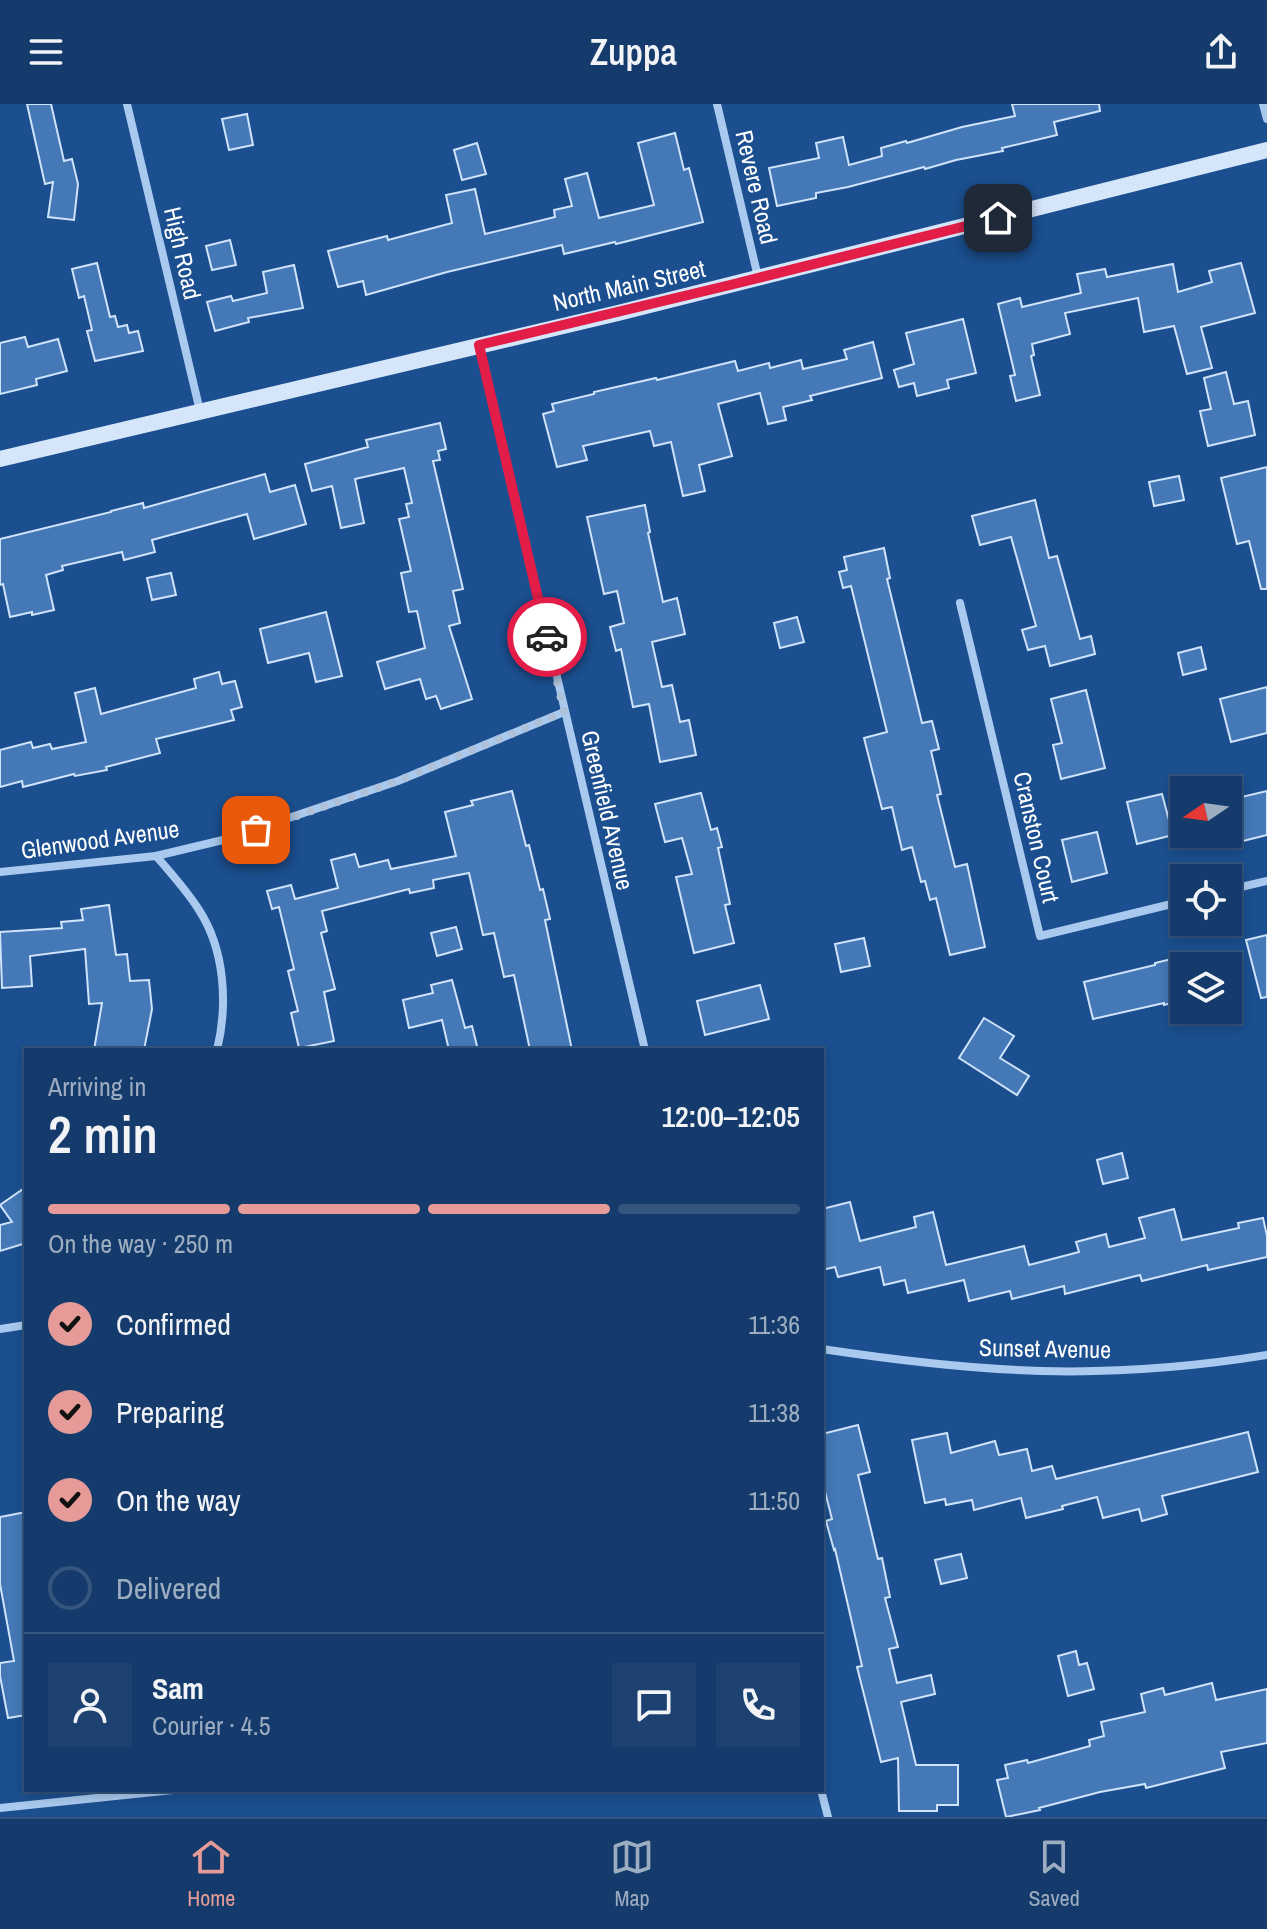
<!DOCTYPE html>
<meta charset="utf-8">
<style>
body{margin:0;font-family:"Archivo Narrow",sans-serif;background:#1d4271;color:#f1f3f6;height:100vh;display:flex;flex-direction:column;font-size:30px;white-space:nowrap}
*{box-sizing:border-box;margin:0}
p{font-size:26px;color:#9dadc1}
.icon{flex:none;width:44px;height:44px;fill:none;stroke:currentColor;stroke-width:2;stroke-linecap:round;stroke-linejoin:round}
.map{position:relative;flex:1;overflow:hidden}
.sheet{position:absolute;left:24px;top:944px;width:800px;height:744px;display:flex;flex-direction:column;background:#143b6b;border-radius:0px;box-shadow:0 4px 12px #0003,0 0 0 2px #33557e}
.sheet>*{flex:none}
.needle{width:52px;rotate:257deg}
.fabs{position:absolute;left:1170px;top:672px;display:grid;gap:16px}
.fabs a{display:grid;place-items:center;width:72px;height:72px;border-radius:0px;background:#143b6b;box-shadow:0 4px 12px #0003,0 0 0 2px #33557e;font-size:40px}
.pin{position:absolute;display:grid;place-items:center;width:68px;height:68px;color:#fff;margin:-34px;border-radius:16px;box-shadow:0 4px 12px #0006}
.courier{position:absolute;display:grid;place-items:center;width:80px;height:80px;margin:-40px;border:6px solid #e11d48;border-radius:50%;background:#fff;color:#222;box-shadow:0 2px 10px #0007}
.summary em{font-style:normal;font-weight:600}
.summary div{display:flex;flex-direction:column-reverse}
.summary{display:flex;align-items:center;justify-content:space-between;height:136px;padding:0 24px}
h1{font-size:52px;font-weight:600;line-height:60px}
.bar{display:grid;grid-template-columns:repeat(4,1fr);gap:12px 8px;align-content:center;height:96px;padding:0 24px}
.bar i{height:10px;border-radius:6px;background:#33557e}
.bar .active{background:#e69b98}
.bar p{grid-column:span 4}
.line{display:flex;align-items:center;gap:20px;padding:0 24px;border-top:2px solid #33557e}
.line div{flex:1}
.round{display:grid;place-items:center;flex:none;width:84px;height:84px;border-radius:0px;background:#1d4271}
ol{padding:0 24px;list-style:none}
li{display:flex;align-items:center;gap:24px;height:88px}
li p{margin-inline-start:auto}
li .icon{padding:8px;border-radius:50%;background:#e69b98;color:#111;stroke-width:4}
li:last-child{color:#9dadc1}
li i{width:44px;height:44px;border:4px solid #33557e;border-radius:50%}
header{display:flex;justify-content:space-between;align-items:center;height:104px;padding:0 24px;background:#143b6b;font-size:36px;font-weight:600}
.tabs{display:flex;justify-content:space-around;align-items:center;height:112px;border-top:2px solid #33557e;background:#143b6b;font-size:22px;color:#9dadc1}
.tabs a{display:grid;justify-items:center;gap:4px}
.tabs .active{color:#e69b98}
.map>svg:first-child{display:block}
.building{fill:#4478b7;stroke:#cfe3fa;stroke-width:2}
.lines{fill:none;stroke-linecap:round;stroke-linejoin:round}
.street{stroke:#a9c9ee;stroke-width:8}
.secondary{stroke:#d6e6fa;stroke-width:16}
.done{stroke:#afc1d8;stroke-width:8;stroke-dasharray:0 14.4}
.route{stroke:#e11d48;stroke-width:10}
.labels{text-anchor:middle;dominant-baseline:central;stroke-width:6;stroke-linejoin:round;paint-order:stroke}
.street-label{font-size:24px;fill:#fff;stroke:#1b4f8f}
</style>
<header><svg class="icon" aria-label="menu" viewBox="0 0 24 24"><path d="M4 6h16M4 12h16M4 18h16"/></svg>Zuppa<svg class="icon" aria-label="share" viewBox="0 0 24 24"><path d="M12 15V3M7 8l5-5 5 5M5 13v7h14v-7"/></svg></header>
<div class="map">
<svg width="1267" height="1713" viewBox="0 0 1267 1713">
<rect width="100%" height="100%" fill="#1b4f8f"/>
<g class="building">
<polygon points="27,0 51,0 64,57 72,55 78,80 74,116 48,113 53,78 45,80"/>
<polygon points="1012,0 1099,0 1100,7 1054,18 1057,31 1002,44 1003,47 956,56 925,65 924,63 848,83 816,89 816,94 777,102 769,64 819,54 816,39 843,33 849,61 882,52 881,44 906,37 907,39 962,23 1015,12"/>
<polygon points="247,10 253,41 229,46 222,15"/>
<polygon points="675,29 684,66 689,64 703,118 616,140 615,138 564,150 562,141 447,168 366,191 363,177 338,183 328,147 387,132 388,136 452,119 446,91 475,85 485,130 555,113 554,106 572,102 565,75 587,69 599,114 654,101 638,39"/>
<polygon points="477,39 486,70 462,76 454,46"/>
<polygon points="230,136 236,161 212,166 206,142"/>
<polygon points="97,159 110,213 115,212 118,223 127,221 129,229 138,227 143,247 95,257 87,227 92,226 84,192 79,194 72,165"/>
<polygon points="1241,159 1255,209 1201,223 1212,264 1187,270 1174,222 1144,228 1138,194 1065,209 1070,230 1032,240 1034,251 1031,252 1040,291 1016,297 1010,272 1015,271 998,200 1020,194 1022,203 1081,189 1077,170 1105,165 1107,173 1173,160 1178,188 1212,178 1209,167"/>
<polygon points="294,161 303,204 248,214 249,218 215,227 207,198 231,192 233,197 267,189 263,168"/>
<polygon points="963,215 976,269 947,276 949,284 917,292 914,279 899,283 894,266 914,260 906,229"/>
<polygon points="25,233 28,243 58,235 67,267 36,275 37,281 0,290 0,239"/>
<polygon points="873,238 882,274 810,292 812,296 783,303 786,316 768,320 760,289 718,300 732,352 699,361 705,387 683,392 671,338 654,342 650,327 583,342 587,356 557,363 543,310 554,307 552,300 594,290 594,288 656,274 657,276 735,257 738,267 769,259 770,264 801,256 803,265 847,255 844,246"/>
<polygon points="1226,268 1234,300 1248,297 1255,331 1208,342 1200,307 1211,305 1204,274"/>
<polygon points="440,319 446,345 438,347 440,356 433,357 463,485 453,487 460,519 449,522 472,595 441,605 436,592 426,595 420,575 385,585 377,558 425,544 417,507 409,508 401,469 411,467 399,415 409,413 406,400 412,399 404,364 355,375 364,419 341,424 332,382 312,387 305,360 368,343 366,336"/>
<polygon points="1267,363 1267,485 1261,485 1249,437 1237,440 1221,374"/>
<polygon points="265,370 270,388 295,381 306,420 254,435 247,410 152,436 155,448 124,456 122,448 62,462 63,466 46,471 54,506 32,511 32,508 10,513 3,480 0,481 0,435 111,408 111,407 143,399 144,404"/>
<polygon points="1179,372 1184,396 1154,402 1149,378"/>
<polygon points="1035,396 1049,454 1057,452 1080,535 1091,532 1095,550 1050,562 1045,542 1028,546 1022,526 1036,522 1011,433 980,441 972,412"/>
<polygon points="645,401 650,428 648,429 663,498 677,494 685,530 652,538 662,583 672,581 680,618 689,616 696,651 660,658 649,600 633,603 621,545 616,547 610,523 624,519 617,487 604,490 587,413"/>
<polygon points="884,444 890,474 887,475 922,619 932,617 939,645 931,647 941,690 937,691 955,763 967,760 985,843 950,851 936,794 930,796 925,777 921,778 912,743 902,746 892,703 882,705 864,634 887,628 851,482 843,484 839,468 847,466 844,453"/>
<polygon points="171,469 176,491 152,496 147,474"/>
<polygon points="326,508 342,572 316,578 309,549 268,559 260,525"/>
<polygon points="797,513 804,538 780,544 774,519"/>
<polygon points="1201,543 1206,565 1183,571 1178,549"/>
<polygon points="219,568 222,580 235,577 242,603 231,606 234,616 156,635 160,649 106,663 107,666 75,672 74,670 23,683 22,677 0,683 0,646 31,638 33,644 50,640 52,645 86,638 75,589 95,584 101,610 196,584 194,575"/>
<polygon points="1267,583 1267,629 1231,638 1220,595"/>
<polygon points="1086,586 1105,664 1061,675 1053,641 1062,639 1051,595"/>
<polygon points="512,687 526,742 529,741 540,786 543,785 550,815 545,816 572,946 530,946 514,871 504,873 494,829 483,831 469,769 433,776 434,784 410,789 409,785 322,807 327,827 321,829 335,885 324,888 334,937 299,944 291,909 298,907 288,867 294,865 279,803 272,805 267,787 291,781 295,795 338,784 331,756 355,750 359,763 388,756 391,765 456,752 445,708 473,701 471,697"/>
<polygon points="1267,687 1267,731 1243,737 1233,695"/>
<polygon points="701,689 711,726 717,724 722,743 718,744 730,800 725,801 734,839 694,849 676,773 692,770 682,734 665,738 655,700"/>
<polygon points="1162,690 1173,731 1137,740 1127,698"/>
<polygon points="1097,728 1107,769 1072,778 1062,736"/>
<polygon points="109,801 116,851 127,850 130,877 149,876 152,905 144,946 94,946 102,899 89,900 85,845 30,852 32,882 2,884 0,828 62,824 61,818 83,816 81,805"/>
<polygon points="456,823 462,845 437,852 431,829"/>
<polygon points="1267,831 1267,893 1261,894 1246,836"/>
<polygon points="864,834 870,862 841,868 835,840"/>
<polygon points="1184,852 1184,896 1164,901 1164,899 1093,915 1084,878 1155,861 1155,859"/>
<polygon points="452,876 465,924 472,922 478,946 449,946 442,916 409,924 403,896 433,889 431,881"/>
<polygon points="760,881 769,915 705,931 697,897"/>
<polygon points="984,914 1014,932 1000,954 1029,972 1017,991 959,954"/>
<polygon points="1122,1049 1128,1074 1103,1080 1097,1056"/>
<polygon points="26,1083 26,1139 0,1147 0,1121 12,1118 0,1101"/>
<polygon points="850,1098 860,1137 916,1123 914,1113 933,1108 946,1161 1024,1142 1029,1161 1079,1148 1076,1138 1106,1130 1109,1143 1145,1134 1139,1114 1174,1105 1182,1136 1239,1124 1238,1119 1263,1114 1267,1132 1267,1153 1208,1166 1207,1161 1142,1177 1140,1171 1065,1190 1064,1182 1012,1195 1010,1187 969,1197 964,1176 908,1189 905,1176 884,1181 880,1163 838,1173 835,1163 822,1166 822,1105"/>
<polygon points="858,1321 870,1368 858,1371 878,1455 882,1454 890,1493 885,1494 898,1543 889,1545 897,1579 931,1571 935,1590 901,1598 916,1661 958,1661 958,1701 937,1701 937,1707 899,1707 898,1654 881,1658 857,1563 862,1562 835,1445 834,1446 826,1417 832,1415 822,1376 822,1330"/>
<polygon points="1248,1328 1258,1368 1162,1392 1167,1410 1142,1417 1139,1405 1103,1414 1097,1393 1062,1402 1063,1405 1026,1414 1021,1394 974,1406 972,1396 946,1401 945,1395 925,1399 912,1336 947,1329 951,1349 995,1337 999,1351 1027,1345 1032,1367 1052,1362 1056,1375"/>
<polygon points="26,1408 26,1611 8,1614 0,1572 0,1559 14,1557 0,1480 0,1413"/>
<polygon points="961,1450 967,1474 941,1480 935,1456"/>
<polygon points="1076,1547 1079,1561 1087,1559 1094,1585 1068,1592 1058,1552"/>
<polygon points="1212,1579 1216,1596 1267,1585 1267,1639 1221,1648 1225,1664 1146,1684 1145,1680 1100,1688 1039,1704 1040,1706 1006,1713 997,1676 1008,1674 1005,1661 1027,1656 1028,1659 1090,1642 1089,1636 1104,1632 1101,1618 1145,1608 1141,1590 1163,1584 1165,1591"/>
</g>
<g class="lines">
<g class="street">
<polyline points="127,0 200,307"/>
<polyline points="717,0 758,173"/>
<polyline points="1263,0 1267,15"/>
<polyline points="479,242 645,946"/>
<polyline points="960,499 1040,832 1184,797"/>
<path d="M 156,752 C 171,769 187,787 199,806 C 225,846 228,901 217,946"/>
<polyline points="0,768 156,752 227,735 398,677 564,608"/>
<polyline points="1228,786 1267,777"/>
<polyline points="0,1225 26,1221"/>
<path d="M 822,1245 C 895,1256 968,1265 1041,1267 C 1116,1269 1193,1263 1267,1251"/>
<polyline points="821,1686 828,1713"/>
<polyline points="0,1704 173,1686"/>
</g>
<polyline class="secondary" points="0,355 618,209 1267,46"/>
</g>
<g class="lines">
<polyline class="done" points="256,726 398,677 564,608 547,533"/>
<polyline class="route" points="547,533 479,241 730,181 998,114"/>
</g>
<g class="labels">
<g class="street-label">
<text transform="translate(757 83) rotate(77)">Revere Road</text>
<text transform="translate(183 149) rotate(77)">High Road</text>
<text transform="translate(629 181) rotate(-13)">North Main Street</text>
<text transform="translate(608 706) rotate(77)">Greenfield Avenue</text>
<text transform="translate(1037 733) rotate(77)">Cranston Court</text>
<text transform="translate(100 735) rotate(-8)">Glenwood Avenue</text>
<text transform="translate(1045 1244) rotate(1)">Sunset Avenue</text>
</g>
</g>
</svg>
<div class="fabs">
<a><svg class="needle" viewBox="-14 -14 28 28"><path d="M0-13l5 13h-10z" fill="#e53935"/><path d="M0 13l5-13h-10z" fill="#9dadc1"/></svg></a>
<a><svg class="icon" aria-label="locate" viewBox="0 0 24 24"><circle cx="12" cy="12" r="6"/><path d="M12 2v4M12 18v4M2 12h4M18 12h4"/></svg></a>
<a><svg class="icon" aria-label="layers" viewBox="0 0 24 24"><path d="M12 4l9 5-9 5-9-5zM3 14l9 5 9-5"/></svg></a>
</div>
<div class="pin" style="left:256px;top:726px;background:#ea580c"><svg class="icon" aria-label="bag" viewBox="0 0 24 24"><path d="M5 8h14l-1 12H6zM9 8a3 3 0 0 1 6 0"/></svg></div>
<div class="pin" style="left:998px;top:114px;background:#1f2937"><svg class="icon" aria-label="home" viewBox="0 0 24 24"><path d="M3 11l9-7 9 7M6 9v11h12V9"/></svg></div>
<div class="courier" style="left:547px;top:533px"><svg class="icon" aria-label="car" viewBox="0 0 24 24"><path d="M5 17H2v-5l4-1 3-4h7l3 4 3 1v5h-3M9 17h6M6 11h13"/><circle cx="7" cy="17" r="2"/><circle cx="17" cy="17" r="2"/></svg></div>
<section class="sheet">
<div class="summary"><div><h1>2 min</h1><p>Arriving in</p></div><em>12:00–12:05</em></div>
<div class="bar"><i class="active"></i><i class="active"></i><i class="active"></i><i></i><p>On the way · 250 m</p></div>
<ol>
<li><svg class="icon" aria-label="check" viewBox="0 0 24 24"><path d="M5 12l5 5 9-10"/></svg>Confirmed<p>11:36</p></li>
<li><svg class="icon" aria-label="check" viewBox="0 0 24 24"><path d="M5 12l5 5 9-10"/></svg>Preparing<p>11:38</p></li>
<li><svg class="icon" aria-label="check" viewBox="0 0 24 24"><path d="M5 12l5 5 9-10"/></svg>On the way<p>11:50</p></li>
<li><i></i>Delivered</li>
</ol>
<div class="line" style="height:144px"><a class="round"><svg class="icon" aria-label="person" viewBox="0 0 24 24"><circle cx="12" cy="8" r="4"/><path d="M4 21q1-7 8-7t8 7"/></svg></a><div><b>Sam</b><p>Courier · 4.5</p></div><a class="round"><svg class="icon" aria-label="chat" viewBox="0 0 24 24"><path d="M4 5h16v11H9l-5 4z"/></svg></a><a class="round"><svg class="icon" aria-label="phone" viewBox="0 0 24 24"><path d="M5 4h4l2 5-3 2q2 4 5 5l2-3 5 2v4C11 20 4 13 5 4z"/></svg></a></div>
</section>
</div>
<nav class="tabs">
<a class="active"><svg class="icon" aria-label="home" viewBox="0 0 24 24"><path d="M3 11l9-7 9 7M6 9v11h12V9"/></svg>Home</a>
<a><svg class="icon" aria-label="map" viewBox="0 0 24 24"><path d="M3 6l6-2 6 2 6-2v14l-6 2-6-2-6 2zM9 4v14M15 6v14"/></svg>Map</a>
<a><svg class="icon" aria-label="saved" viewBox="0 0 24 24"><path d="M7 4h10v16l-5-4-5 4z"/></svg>Saved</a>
</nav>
